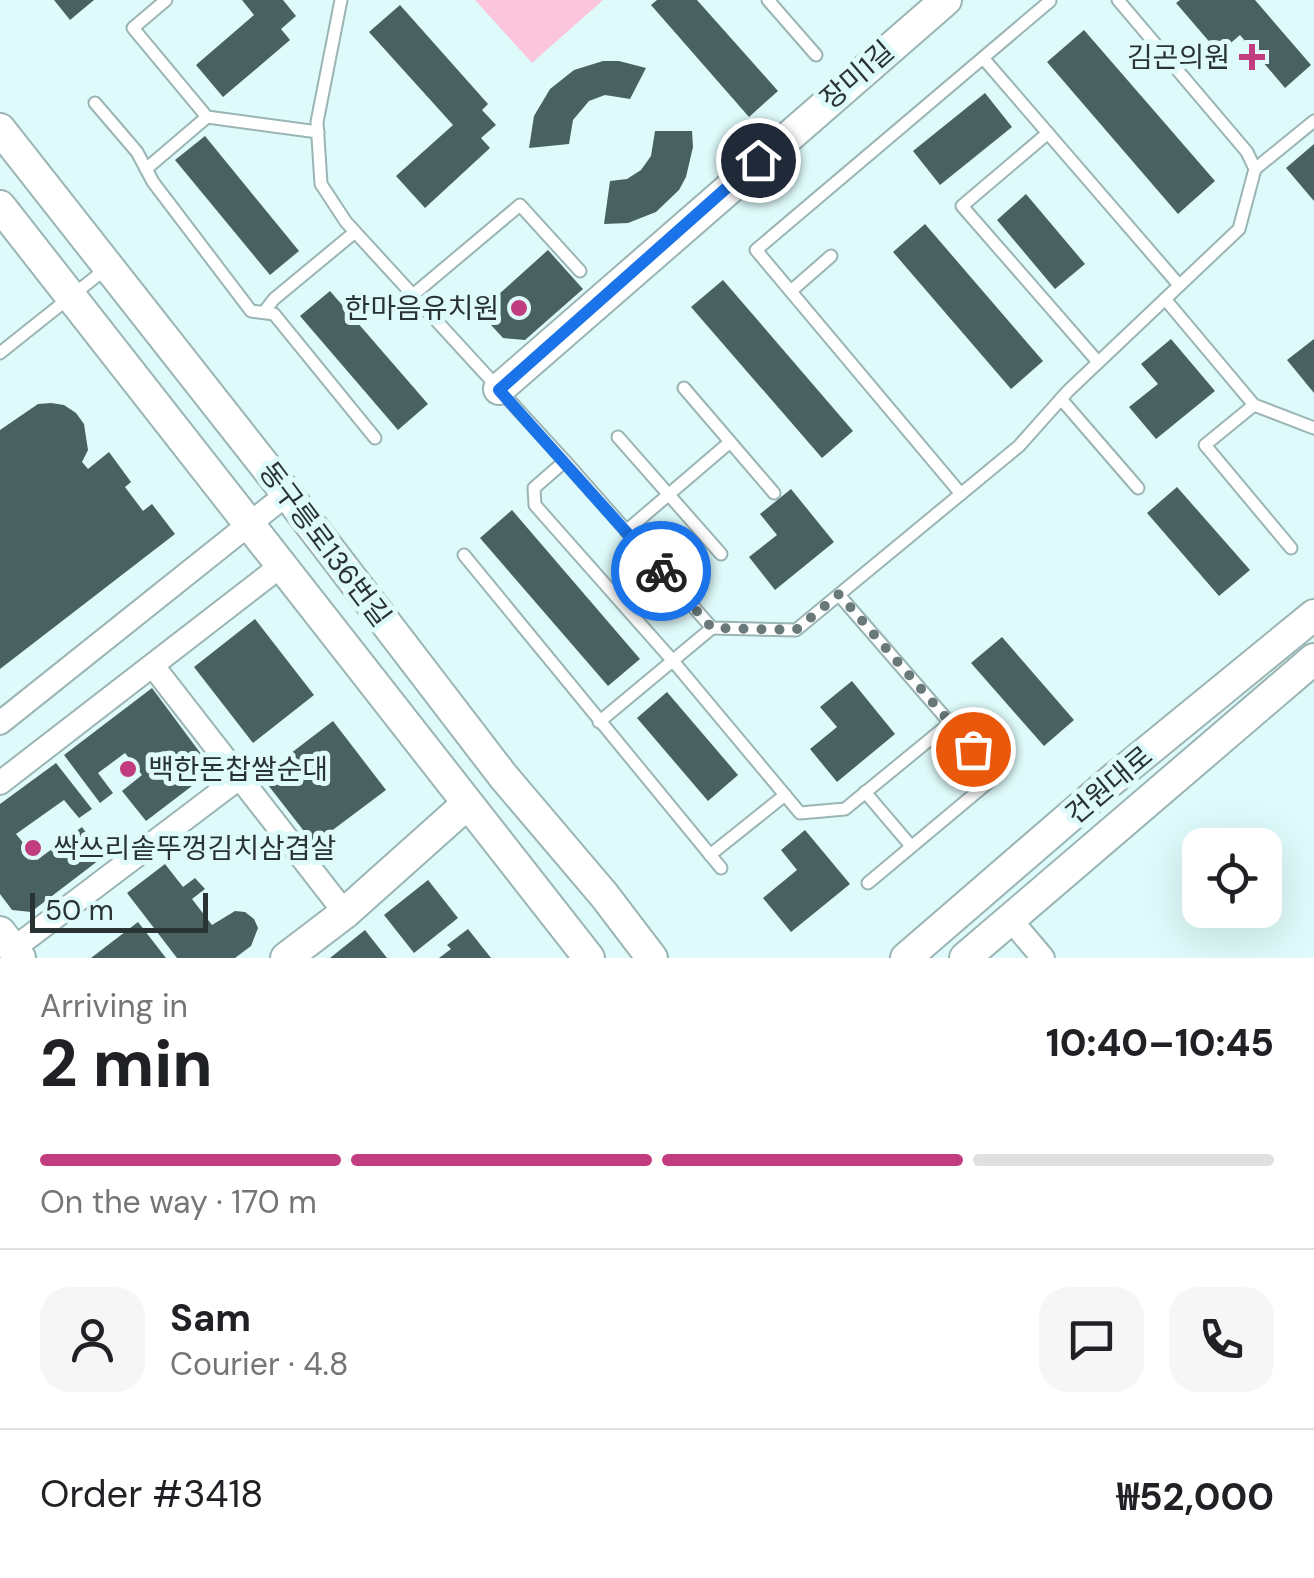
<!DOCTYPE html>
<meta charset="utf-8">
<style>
body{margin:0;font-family:"DM Sans","Noto Sans KR",sans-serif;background:#f6f6f6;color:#202124;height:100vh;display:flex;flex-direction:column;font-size:38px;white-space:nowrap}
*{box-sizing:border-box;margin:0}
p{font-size:32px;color:#757577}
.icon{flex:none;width:55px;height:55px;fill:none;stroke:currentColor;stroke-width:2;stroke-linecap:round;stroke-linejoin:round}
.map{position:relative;height:958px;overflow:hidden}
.panel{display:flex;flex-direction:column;background:#fff;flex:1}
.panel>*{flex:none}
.fabs{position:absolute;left:1182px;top:828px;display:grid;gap:20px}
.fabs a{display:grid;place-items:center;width:100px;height:100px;border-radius:20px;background:#fff;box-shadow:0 10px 40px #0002;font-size:50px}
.scale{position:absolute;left:30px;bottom:25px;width:178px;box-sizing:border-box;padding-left:10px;border:5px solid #293333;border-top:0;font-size:28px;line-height:35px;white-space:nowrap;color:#293333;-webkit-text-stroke:8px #dffafa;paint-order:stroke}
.pin{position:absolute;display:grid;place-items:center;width:85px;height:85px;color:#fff;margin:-42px;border:5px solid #fff;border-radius:50%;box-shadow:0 2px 10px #0007}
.courier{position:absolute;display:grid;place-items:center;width:100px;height:100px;margin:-50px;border:8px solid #1a73e8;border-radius:50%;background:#fff;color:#222;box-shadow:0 2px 12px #0007}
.head em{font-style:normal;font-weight:800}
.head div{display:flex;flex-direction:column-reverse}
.head{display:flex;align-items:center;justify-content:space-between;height:170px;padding:0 40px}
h1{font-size:65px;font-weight:800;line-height:75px}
.bar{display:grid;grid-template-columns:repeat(4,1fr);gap:15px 10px;align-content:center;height:120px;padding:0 40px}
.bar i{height:12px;border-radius:8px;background:#e0e0e0}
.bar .on{background:#c23d7f}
.bar p{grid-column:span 4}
.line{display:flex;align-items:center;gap:25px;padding:0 40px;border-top:2px solid #e0e0e0}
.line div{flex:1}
.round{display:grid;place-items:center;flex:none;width:105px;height:105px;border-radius:30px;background:#f6f6f6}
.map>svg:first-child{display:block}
.green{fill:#fbc6db}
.building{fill:#4a6161}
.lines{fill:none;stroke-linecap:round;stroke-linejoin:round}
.service-casing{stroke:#9bb4b4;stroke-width:15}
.minor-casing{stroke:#9bb4b4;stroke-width:26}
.tertiary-casing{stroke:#9bb4b4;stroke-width:34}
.service{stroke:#fff;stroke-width:11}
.minor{stroke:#fff;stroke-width:22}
.tertiary{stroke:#fff;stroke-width:30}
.done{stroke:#697979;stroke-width:10;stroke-dasharray:0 18}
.route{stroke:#1a73e8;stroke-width:12}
.poi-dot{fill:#c23d7f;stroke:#dffafa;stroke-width:4}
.labels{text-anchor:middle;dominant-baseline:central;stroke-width:10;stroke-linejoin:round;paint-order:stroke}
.poi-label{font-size:28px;fill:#293333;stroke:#dffafa;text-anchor:end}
.street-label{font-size:28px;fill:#293333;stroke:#dffafa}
</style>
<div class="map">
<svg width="1314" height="958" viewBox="0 0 1314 958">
<rect width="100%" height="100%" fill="#dffafa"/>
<polygon class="green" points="475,0 603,0 532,63"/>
<g class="building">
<polygon points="54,0 94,0 70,20"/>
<polygon points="242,0 283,0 296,16 281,29 290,40 223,97 196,65 254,15"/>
<polygon points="657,0 697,0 778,91 749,117 651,5"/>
<polygon points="1180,0 1255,0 1311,65 1285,88 1240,35 1219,53 1176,3"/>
<polygon points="400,5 488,104 482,110 496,125 481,138 490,148 425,208 396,176 453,125 369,32"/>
<polygon points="1084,30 1215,181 1178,214 1047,62"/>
<polygon points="603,61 619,61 646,68 630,99 605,95 589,101 573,120 569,144 529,148 534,116 550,89 574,70"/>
<polygon points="985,93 1012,127 940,185 913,151"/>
<polygon points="655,131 692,131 693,147 686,177 679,190 656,212 628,223 604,224 610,181 627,179 641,170 651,156"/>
<polygon points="205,136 299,251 270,275 175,160"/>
<polygon points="1314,144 1314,201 1286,168"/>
<polygon points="1026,194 1085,264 1055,289 997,220"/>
<polygon points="925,224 1043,361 1011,389 893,252"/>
<polygon points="548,250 583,289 525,340 503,338 479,312"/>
<polygon points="723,280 853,431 822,458 691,307"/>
<polygon points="330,291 428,404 398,430 300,316"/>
<polygon points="1171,339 1215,391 1156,439 1129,407 1158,384 1141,364"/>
<polygon points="1314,339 1314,393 1287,360"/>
<polygon points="51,403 64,405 76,413 84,424 88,450 82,462 88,469 109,452 131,482 125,487 143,511 152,504 175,534 0,669 0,430 38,404"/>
<polygon points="1177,487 1250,570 1219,596 1147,513"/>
<polygon points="791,489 834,542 775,590 749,557 777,535 760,514"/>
<polygon points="512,510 640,659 608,686 480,538"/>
<polygon points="255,619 314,695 253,743 194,667"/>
<polygon points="1002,637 1074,720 1044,746 971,663"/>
<polygon points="852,681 895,734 837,782 810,749 837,727 820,707"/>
<polygon points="152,688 213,770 146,821 122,791 142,775 125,753 98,773 113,793 100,803 64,755"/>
<polygon points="667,692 738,775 708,801 637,718"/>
<polygon points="333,721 386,790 314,844 261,776"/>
<polygon points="56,763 92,809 79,818 64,800 16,834 37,860 82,827 103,857 31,912 12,910 0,894 0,804"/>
<polygon points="805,830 850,884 791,932 763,898 797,870 781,850"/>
<polygon points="165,864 183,887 195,878 205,889 192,899 212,925 235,911 245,912 254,919 258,928 251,946 235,958 177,958 127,893"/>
<polygon points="428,880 458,918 414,953 384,915"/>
<polygon points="138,922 166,958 91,958"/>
<polygon points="468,929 491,958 439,958 451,949 447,945"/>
<polygon points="365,930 387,958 330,958"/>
</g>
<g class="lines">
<g class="service-casing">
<g id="service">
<polyline points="166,0 133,28 207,117 318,132"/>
<polyline points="341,0 317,122 321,184 346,222 565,461 712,628 796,630 1019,446 1068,391 1239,229 1255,169 1247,152 1118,0"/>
<polyline points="768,0 816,55"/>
<polyline points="983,58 1179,285"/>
<polyline points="95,103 137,152 153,182 251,311 274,314 375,438"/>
<polyline points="1048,133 962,206 1098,362"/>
<polyline points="146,169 207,117"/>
<polyline points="1255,169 1314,121"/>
<polyline points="791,291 831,256"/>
<polyline points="414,294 520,205 580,271"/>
<polyline points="1165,299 1254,405 1314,428"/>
<polyline points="264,312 274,299 355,232"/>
<polyline points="0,353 108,267"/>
<polyline points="684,388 774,493"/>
<polyline points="1061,399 1138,488"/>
<polyline points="1254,405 1205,445 1291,548"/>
<polyline points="618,437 721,554"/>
<polyline points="565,461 534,488 535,505 673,661 800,813 845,809 950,723 839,595"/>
<polyline points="961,494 756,250 1050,1"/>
<polyline points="626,531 730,442"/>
<polyline points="464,555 721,868"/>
<polyline points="599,722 712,628"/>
<polyline points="865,792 911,846"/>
<polyline points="710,855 785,795"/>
<polyline points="868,883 996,776 950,723"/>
</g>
</g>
<g class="minor-casing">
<g id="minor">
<polyline points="153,666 345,913"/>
<polyline points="0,723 287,494"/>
<polyline points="0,783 282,565"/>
<polyline points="1010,919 1043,958"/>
<polyline points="13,949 239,778"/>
</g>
</g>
<g class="tertiary-casing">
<g id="tertiary">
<polyline points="0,129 287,494 503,776 604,895 652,958"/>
<polyline points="0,206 589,958"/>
<polyline points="499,389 946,0"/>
<polyline points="0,932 20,958"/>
<polyline points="286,958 345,913 467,804"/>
<polyline points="906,958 1111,781 1314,615"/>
<polyline points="965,958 1314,659"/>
</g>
</g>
<use href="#service" class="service"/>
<use href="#minor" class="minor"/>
<use href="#tertiary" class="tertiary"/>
</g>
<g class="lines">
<polyline class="done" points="661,571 712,628 796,630 839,594 973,749"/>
<polyline class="route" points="661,571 499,390 758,160"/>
</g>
<g class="poi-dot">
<path d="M1247 42h10v10h10v10h-10v10h-10v-10h-10v-10h10z"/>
<circle cx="519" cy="308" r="10"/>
<circle cx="128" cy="769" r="10"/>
<circle cx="33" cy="848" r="10"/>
</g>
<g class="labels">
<g class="poi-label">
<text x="1230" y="57">김곤의원</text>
<text x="499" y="308">한마음유치원</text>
<text x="148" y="769" text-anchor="start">백한돈찹쌀순대</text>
<text x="53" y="848" text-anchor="start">싹쓰리솥뚜껑김치삼겹살</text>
</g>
<g class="street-label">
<text transform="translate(857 75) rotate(-41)">장미1길</text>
<text transform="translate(325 544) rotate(53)">동구릉로136번길</text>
<text transform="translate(1109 785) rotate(-40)">건원대로</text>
</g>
</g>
</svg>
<div class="fabs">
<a><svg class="icon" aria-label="locate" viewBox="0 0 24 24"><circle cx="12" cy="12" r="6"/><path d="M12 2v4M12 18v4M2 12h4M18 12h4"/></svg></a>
</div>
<div class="scale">50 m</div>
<div class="pin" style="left:973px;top:749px;background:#ea580c"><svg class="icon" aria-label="bag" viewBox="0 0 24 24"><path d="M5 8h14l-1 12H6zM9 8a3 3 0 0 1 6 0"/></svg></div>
<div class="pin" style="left:758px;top:160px;background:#1f2937"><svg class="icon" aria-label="home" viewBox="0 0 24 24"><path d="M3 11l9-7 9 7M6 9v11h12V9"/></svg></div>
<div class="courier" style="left:661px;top:571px"><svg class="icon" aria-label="bike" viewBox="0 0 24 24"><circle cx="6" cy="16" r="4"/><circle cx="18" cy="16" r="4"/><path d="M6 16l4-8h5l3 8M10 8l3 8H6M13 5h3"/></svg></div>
</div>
<section class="panel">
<div class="head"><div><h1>2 min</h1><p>Arriving in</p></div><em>10:40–10:45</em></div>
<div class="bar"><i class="on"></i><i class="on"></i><i class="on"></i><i></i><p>On the way · 170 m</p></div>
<div class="line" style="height:180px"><a class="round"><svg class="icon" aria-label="person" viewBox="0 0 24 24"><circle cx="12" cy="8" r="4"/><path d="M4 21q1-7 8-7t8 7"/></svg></a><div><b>Sam</b><p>Courier · 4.8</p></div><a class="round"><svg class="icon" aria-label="chat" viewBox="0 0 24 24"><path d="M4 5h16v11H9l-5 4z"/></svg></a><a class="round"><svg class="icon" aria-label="phone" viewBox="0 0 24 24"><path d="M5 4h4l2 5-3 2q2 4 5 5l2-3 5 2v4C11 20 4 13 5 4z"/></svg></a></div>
<div class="line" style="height:130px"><div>Order #3418</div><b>₩52,000</b></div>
</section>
